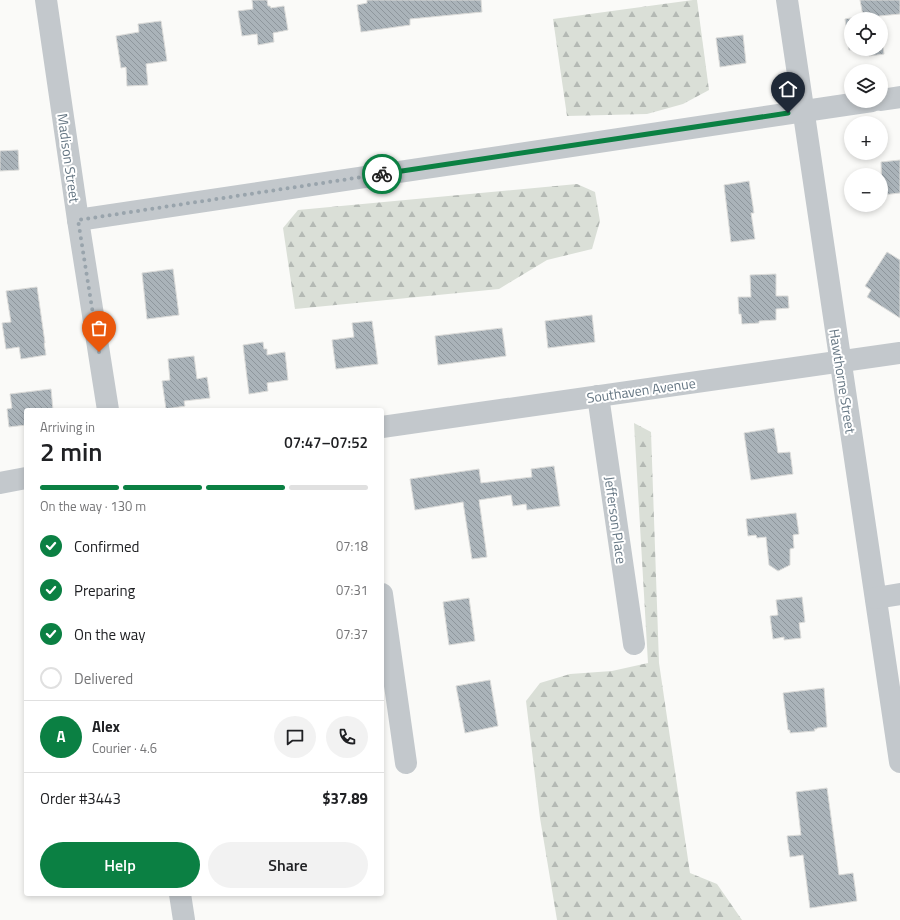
<!DOCTYPE html>
<meta charset="utf-8">
<style>
body{margin:0;font-family:"Titillium Web",sans-serif;background:#f2f2f2;color:#202124;height:100vh;display:flex;flex-direction:column;font-size:15px;white-space:nowrap}
*{box-sizing:border-box;margin:0}
p{font-size:13px;color:#757577}
.icon{flex:none;width:22px;height:22px;fill:none;stroke:currentColor;stroke-width:2;stroke-linecap:round;stroke-linejoin:round}
.map{position:relative;flex:1;overflow:hidden}
.drawer{position:absolute;left:24px;top:408px;width:360px;height:488px;display:flex;flex-direction:column;background:#fff;border-radius:4px;box-shadow:0 2px 6px #0003}
.drawer>*{flex:none}
.controls{position:absolute;left:844px;top:12px;display:grid;gap:8px}
.controls a{display:grid;place-items:center;width:44px;height:44px;border-radius:50%;background:#fff;box-shadow:0 2px 6px #0003;font-size:20px}
.pin{position:absolute;display:grid;place-items:center;width:34px;height:34px;color:#fff;margin:-41px -17px;border-radius:50% 50% 50% 0;rotate:-45deg;box-shadow:0 0 4px #0007}
.pin .icon{rotate:45deg}
.courier{position:absolute;display:grid;place-items:center;width:40px;height:40px;margin:-20px;border:3px solid #0b8043;border-radius:50%;background:#fff;color:#222;box-shadow:0 1px 5px #0007}
.head em{font-style:normal;font-weight:600}
.head div{display:flex;flex-direction:column-reverse}
.head{display:flex;align-items:center;justify-content:space-between;height:68px;padding:0 16px}
h1{font-size:26px;font-weight:600;line-height:30px}
.bar{display:grid;grid-template-columns:repeat(4,1fr);gap:6px 4px;align-content:center;height:48px;padding:0 16px}
.bar i{height:5px;border-radius:3px;background:#e0e0e0}
.bar .selected{background:#0b8043}
.bar p{grid-column:span 4}
.line{display:flex;align-items:center;gap:10px;padding:0 16px;border-top:1px solid #e0e0e0}
.line div{flex:1}
.round{display:grid;place-items:center;flex:none;width:42px;height:42px;border-radius:21px;background:#f2f2f2}
ol{padding:0 16px;list-style:none}
li{display:flex;align-items:center;gap:12px;height:44px}
li p{margin-inline-start:auto}
li .icon{padding:4px;border-radius:50%;background:#0b8043;color:#fff;stroke-width:4}
li:last-child{color:#757577}
li i{width:22px;height:22px;border:2px solid #e0e0e0;border-radius:50%}
.primary-button{display:flex;gap:8px;margin-top:auto;padding:8px 16px}
.primary-button a{flex:1;height:46px;border-radius:24px;background:#0b8043;color:#fff;font-size:16px;font-weight:600;line-height:46px;text-align:center}
.primary-button a+a{background:#f2f2f2;color:#202124}
.map>svg:first-child{display:block}
.forest{fill:url(#forest-firs)}
.building{fill:url(#building-back-hatch);stroke:#dcdcda}
.lines{fill:none;stroke-linecap:round;stroke-linejoin:round}
.minor{stroke:#c3c8cc;stroke-width:22}
.done{stroke:#99a4ac;stroke-width:4;stroke-dasharray:0 7.2}
.route{stroke:#0b8043;stroke-width:5}
.labels{text-anchor:middle;dominant-baseline:central;stroke-width:4;stroke-linejoin:round;paint-order:stroke}
.street-label{font-size:14px;fill:#657683;stroke:#fff}
</style>
<div class="map">
<svg width="900" height="920" viewBox="0 0 900 920">
<defs>
<pattern id="forest-firs" width="22" height="20" patternUnits="userSpaceOnUse"><rect width="22" height="20" fill="#dadfd7"/><path d="M5 1l3.5 6h-7zM16 11l3.5 6h-7z" fill="#b4b9b4"/></pattern>
<pattern id="building-back-hatch" width="6" height="6" patternUnits="userSpaceOnUse"><rect width="6" height="6" fill="#aab3b9"/><path d="M-1 5l2 2M0 0l6 6M5-1l2 2" fill="none" stroke="#8e969c"/></pattern>
</defs>
<rect width="100%" height="100%" fill="#fafaf8"/>
<g class="forest">
<polygon points="693,0 697,0 709,90 683,104 647,114 567,116 553,19"/>
<polygon points="577,184 595,192 600,221 592,249 547,260 499,289 295,309 283,228 298,210"/>
<polygon points="634,423 651,432 659,663 690,873 717,884 742,920 557,920 540,818 526,701 540,683 570,674 612,671 648,663"/>
</g>
<g class="building">
<polygon points="252,0 267,0 268,6 270,6 271,8 284,6 288,30 273,33 274,42 258,45 257,34 242,36 238,11 253,9"/>
<polygon points="367,0 481,0 482,12 410,19 410,25 361,32 357,5 367,3"/>
<polygon points="860,0 900,0 900,14 879,16 879,19 851,19 851,49 859,49 849,50 845,19 863,16"/>
<polygon points="161,21 167,61 146,64 148,85 127,86 126,67 121,68 116,36 139,32 138,24"/>
<polygon points="881,32 884,54 869,56 868,49 881,49"/>
<polygon points="743,35 746,63 720,67 716,38"/>
<polygon points="18,150 19,170 0,171 0,151"/>
<polygon points="900,160 900,193 882,195 881,162"/>
<polygon points="749,181 754,213 751,213 755,239 731,242 724,185"/>
<polygon points="887,252 900,260 900,318 867,297 871,290 865,286"/>
<polygon points="173,269 179,315 147,319 142,273"/>
<polygon points="776,274 776,296 788,296 789,308 776,309 776,320 759,321 759,323 742,324 741,314 739,314 738,297 751,297 750,275"/>
<polygon points="37,287 45,343 44,343 46,355 21,359 19,347 6,349 2,323 11,322 6,291"/>
<polygon points="592,315 595,342 548,348 545,321"/>
<polygon points="372,321 378,364 336,369 332,340 354,337 352,323"/>
<polygon points="502,328 506,356 438,365 435,336"/>
<polygon points="263,342 264,349 267,349 267,355 285,352 288,380 267,383 268,391 249,394 243,345"/>
<polygon points="194,356 197,379 207,377 210,398 184,401 185,406 166,409 162,381 170,380 168,359"/>
<polygon points="51,389 53,410 26,410 26,425 9,427 7,409 12,408 10,394"/>
<polygon points="774,428 778,453 790,452 793,474 751,480 744,433"/>
<polygon points="554,466 560,506 527,510 526,504 513,506 511,495 479,500 487,557 472,559 463,502 415,510 410,479 479,469 481,483 532,477 531,469"/>
<polygon points="796,513 799,534 793,535 794,548 790,549 790,565 778,571 769,565 766,537 757,538 756,535 748,536 746,519"/>
<polygon points="802,597 805,622 799,623 801,638 784,640 784,637 773,639 770,616 778,615 776,600"/>
<polygon points="469,598 475,641 449,645 443,602"/>
<polygon points="490,680 498,726 465,733 456,686"/>
<polygon points="824,688 827,727 817,728 817,729 814,729 815,731 790,733 790,730 788,730 783,693"/>
<polygon points="827,788 839,875 853,873 857,901 810,908 803,855 790,857 787,836 801,835 796,792"/>
</g>
<g class="lines">
<g class="minor">
<polyline points="46,0 78,220 108,410"/>
<polyline points="787,0 900,762"/>
<polyline points="881,100 900,97"/>
<polyline points="78,220 872,101"/>
<polyline points="598,396 634,644"/>
<polyline points="382,427 900,353"/>
<polyline points="0,483 26,478"/>
<polyline points="382,594 406,763"/>
<polyline points="876,598 900,594"/>
<polyline points="180,894 184,920"/>
</g>
</g>
<g class="lines">
<polyline class="done" points="99,352 78,220 382,174"/>
<polyline class="route" points="382,174 788,113"/>
</g>
<g class="labels">
<g class="street-label">
<text transform="translate(69 158) rotate(82)">Madison Street</text>
<text transform="translate(843 381) rotate(81)">Hawthorne Street</text>
<text transform="translate(641 390) rotate(-8)">Southaven Avenue</text>
<text transform="translate(616 520) rotate(82)">Jefferson Place</text>
</g>
</g>
</svg>
<div class="controls">
<a><svg class="icon" aria-label="locate" viewBox="0 0 24 24"><circle cx="12" cy="12" r="6"/><path d="M12 2v4M12 18v4M2 12h4M18 12h4"/></svg></a>
<a><svg class="icon" aria-label="layers" viewBox="0 0 24 24"><path d="M12 4l9 5-9 5-9-5zM3 14l9 5 9-5"/></svg></a>
<a>+</a>
<a>−</a>
</div>
<div class="pin" style="left:99px;top:352px;background:#ea580c"><svg class="icon" aria-label="bag" viewBox="0 0 24 24"><path d="M5 8h14l-1 12H6zM9 8a3 3 0 0 1 6 0"/></svg></div>
<div class="pin" style="left:788px;top:113px;background:#1f2937"><svg class="icon" aria-label="home" viewBox="0 0 24 24"><path d="M3 11l9-7 9 7M6 9v11h12V9"/></svg></div>
<div class="courier" style="left:382px;top:174px"><svg class="icon" aria-label="bike" viewBox="0 0 24 24"><circle cx="6" cy="16" r="4"/><circle cx="18" cy="16" r="4"/><path d="M6 16l4-8h5l3 8M10 8l3 8H6M13 5h3"/></svg></div>
<section class="drawer">
<div class="head"><div><h1>2 min</h1><p>Arriving in</p></div><em>07:47–07:52</em></div>
<div class="bar"><i class="selected"></i><i class="selected"></i><i class="selected"></i><i></i><p>On the way · 130 m</p></div>
<ol>
<li><svg class="icon" aria-label="check" viewBox="0 0 24 24"><path d="M5 12l5 5 9-10"/></svg>Confirmed<p>07:18</p></li>
<li><svg class="icon" aria-label="check" viewBox="0 0 24 24"><path d="M5 12l5 5 9-10"/></svg>Preparing<p>07:31</p></li>
<li><svg class="icon" aria-label="check" viewBox="0 0 24 24"><path d="M5 12l5 5 9-10"/></svg>On the way<p>07:37</p></li>
<li><i></i>Delivered</li>
</ol>
<div class="line" style="height:72px"><b class="round" style="background:#0b8043;color:#fff">A</b><div><b>Alex</b><p>Courier · 4.6</p></div><a class="round"><svg class="icon" aria-label="chat" viewBox="0 0 24 24"><path d="M4 5h16v11H9l-5 4z"/></svg></a><a class="round"><svg class="icon" aria-label="phone" viewBox="0 0 24 24"><path d="M5 4h4l2 5-3 2q2 4 5 5l2-3 5 2v4C11 20 4 13 5 4z"/></svg></a></div>
<div class="line" style="height:52px"><div>Order #3443</div><b>$37.89</b></div>
<div class="primary-button"><a>Help</a><a>Share</a></div>
</section>
</div>
